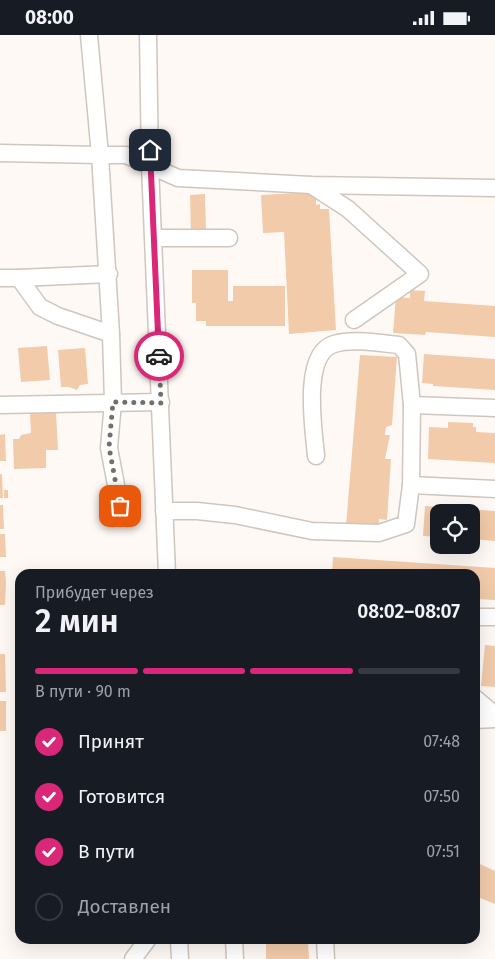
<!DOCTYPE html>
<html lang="ru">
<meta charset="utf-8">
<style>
body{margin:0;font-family:"Fira Sans",sans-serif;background:#20242c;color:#f1f3f6;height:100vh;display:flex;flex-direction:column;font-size:19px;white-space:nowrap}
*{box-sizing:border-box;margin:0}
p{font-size:16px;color:#9ea1a6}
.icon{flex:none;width:28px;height:28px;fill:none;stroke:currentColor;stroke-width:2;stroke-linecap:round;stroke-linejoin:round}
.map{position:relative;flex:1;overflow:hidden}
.details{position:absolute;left:15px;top:534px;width:465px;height:375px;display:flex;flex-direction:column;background:#171b24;border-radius:15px;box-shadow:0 5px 20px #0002}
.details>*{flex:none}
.tools{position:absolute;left:430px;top:469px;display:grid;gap:10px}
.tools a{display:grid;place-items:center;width:50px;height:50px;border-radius:10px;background:#171b24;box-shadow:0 5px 20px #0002;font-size:25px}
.pin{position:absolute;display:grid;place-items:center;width:42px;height:42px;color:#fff;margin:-21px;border-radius:10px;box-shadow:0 2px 8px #0006}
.courier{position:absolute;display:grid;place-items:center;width:50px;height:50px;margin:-25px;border:4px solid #db2777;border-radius:50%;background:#fff;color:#222;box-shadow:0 1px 6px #0007}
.overview em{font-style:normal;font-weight:600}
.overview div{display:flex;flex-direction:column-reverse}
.overview{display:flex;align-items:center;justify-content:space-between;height:85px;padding:0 20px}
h1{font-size:32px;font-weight:600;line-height:38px}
.bar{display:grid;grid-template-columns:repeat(4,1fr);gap:8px 5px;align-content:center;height:60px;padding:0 20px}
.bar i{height:6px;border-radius:4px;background:#363941}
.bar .active{background:#db2777}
.bar p{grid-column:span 4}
ol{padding:0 20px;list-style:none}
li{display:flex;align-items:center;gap:15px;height:55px}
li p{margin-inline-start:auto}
li .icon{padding:5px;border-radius:50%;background:#db2777;color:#fff;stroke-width:4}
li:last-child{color:#9ea1a6}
li i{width:28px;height:28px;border:2px solid #363941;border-radius:50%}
.status{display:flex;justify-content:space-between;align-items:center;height:35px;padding:0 25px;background:#171b24;direction:ltr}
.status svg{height:14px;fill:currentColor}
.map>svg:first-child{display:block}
.building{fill:#f2cbaa}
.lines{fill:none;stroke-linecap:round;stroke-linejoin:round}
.minor-casing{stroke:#cec6bf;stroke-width:19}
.minor{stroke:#fff;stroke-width:16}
.done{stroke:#736f6c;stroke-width:5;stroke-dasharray:0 9}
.route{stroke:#db2777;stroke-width:6}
</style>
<div class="status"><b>08:00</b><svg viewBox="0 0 49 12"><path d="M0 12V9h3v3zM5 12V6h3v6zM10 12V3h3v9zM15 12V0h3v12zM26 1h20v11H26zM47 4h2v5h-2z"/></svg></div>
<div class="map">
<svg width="495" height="924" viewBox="0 0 495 924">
<rect width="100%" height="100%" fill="#fff9f5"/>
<g class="building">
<polygon points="316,157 316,170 320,169 320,174 329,174 336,295 289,299 284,197 263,198 261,160"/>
<polygon points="205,159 206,197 191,198 190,160"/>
<polygon points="192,235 228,235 228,266 233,266 233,251 285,251 285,291 206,291 206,286 196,286 196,268 192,268"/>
<polygon points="410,255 425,256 424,266 495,271 495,302 426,297 425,300 393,298 396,262 410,263"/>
<polygon points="47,311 50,345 21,347 18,313"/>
<polygon points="85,313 88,349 80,350 77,355 69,352 61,352 58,315"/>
<polygon points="424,319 495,324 495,355 433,351 433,349 422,348"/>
<polygon points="360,320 397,322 392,390 386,392 385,400 390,400 385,424 391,424 387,485 379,484 379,494 346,491"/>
<polygon points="56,377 58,415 46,415 46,433 14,434 13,404 19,404 21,400 31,398 30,378"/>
<polygon points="448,387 473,388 473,392 476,392 476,397 495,398 495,428 428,424 429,392 448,393"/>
<polygon points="5,399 6,426 0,426 0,400"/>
<polygon points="0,439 2,439 3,463 0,463"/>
<rect x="4" y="455" width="4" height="8"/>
<polygon points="0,470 3,470 4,494 0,494"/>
<polygon points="425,471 495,476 495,506 471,504 471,478 439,478 439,502 423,501"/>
<polygon points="0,499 5,499 6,522 0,522"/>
<polygon points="333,522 495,533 495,565 475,564 475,539 332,539"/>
<polygon points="0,536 5,536 6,546 5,570 0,570"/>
<polygon points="485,610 495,611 495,652 481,651"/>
<polygon points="0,619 5,619 6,657 0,657"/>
<rect x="0" y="666" width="6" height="30"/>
<polygon points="480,829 495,836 495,869 475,861 475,842"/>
<polygon points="266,904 311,904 308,906 309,924 266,924"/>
</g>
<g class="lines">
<g class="minor-casing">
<g id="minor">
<polyline points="148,0 150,131 167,539"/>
<polyline points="0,118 100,120 89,0"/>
<polyline points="311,150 348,174 420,239 354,285"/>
<polyline points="154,203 229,203"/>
<polyline points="0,243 19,243 40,272 58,281 111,299"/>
<polyline points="19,243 109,239"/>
<polyline points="0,370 161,367"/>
<polyline points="412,370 495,373"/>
<polyline points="411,450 495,454"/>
<polyline points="120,471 109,413 113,367 111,299 100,120 126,120 178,143 311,150 495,153"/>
<path d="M 164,476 L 197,476 L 235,480 L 312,496 L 379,498 L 406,489 L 411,450 L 412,370 L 407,319 L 399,310 C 379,308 353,303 334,309 C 301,319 314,396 316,421"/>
<polyline points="475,582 495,582"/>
<polyline points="475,663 495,680"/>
<polyline points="475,685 495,684"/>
<polyline points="179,904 180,924"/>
<polyline points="234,904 235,924"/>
<polyline points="325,904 326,924"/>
<polyline points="133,924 148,904"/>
</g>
</g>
<use href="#minor" class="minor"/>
</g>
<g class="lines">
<polyline class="done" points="120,471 109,412 113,367 161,368 159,321"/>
<polyline class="route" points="150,115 159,321"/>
</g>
</svg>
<div class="tools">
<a><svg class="icon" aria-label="locate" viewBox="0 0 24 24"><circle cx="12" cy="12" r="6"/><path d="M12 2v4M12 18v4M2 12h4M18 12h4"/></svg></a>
</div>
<div class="pin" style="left:120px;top:471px;background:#ea580c"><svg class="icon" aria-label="bag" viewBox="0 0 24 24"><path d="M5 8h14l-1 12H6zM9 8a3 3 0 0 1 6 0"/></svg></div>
<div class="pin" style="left:150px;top:115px;background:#1f2937"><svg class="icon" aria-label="home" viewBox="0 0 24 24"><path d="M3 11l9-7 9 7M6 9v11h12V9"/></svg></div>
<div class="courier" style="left:159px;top:321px"><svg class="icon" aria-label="car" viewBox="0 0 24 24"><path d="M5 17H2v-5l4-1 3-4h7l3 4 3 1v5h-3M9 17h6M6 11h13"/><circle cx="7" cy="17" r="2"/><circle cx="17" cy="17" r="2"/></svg></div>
<section class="details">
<div class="overview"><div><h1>2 мин</h1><p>Прибудет через</p></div><em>08:02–08:07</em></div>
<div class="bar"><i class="active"></i><i class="active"></i><i class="active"></i><i></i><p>В пути · 90 m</p></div>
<ol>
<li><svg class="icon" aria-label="check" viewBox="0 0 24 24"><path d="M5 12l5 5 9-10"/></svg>Принят<p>07:48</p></li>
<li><svg class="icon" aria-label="check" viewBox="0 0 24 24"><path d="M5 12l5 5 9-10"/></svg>Готовится<p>07:50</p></li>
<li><svg class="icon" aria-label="check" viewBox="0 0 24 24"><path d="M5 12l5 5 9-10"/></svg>В пути<p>07:51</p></li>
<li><i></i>Доставлен</li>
</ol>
</section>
</div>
